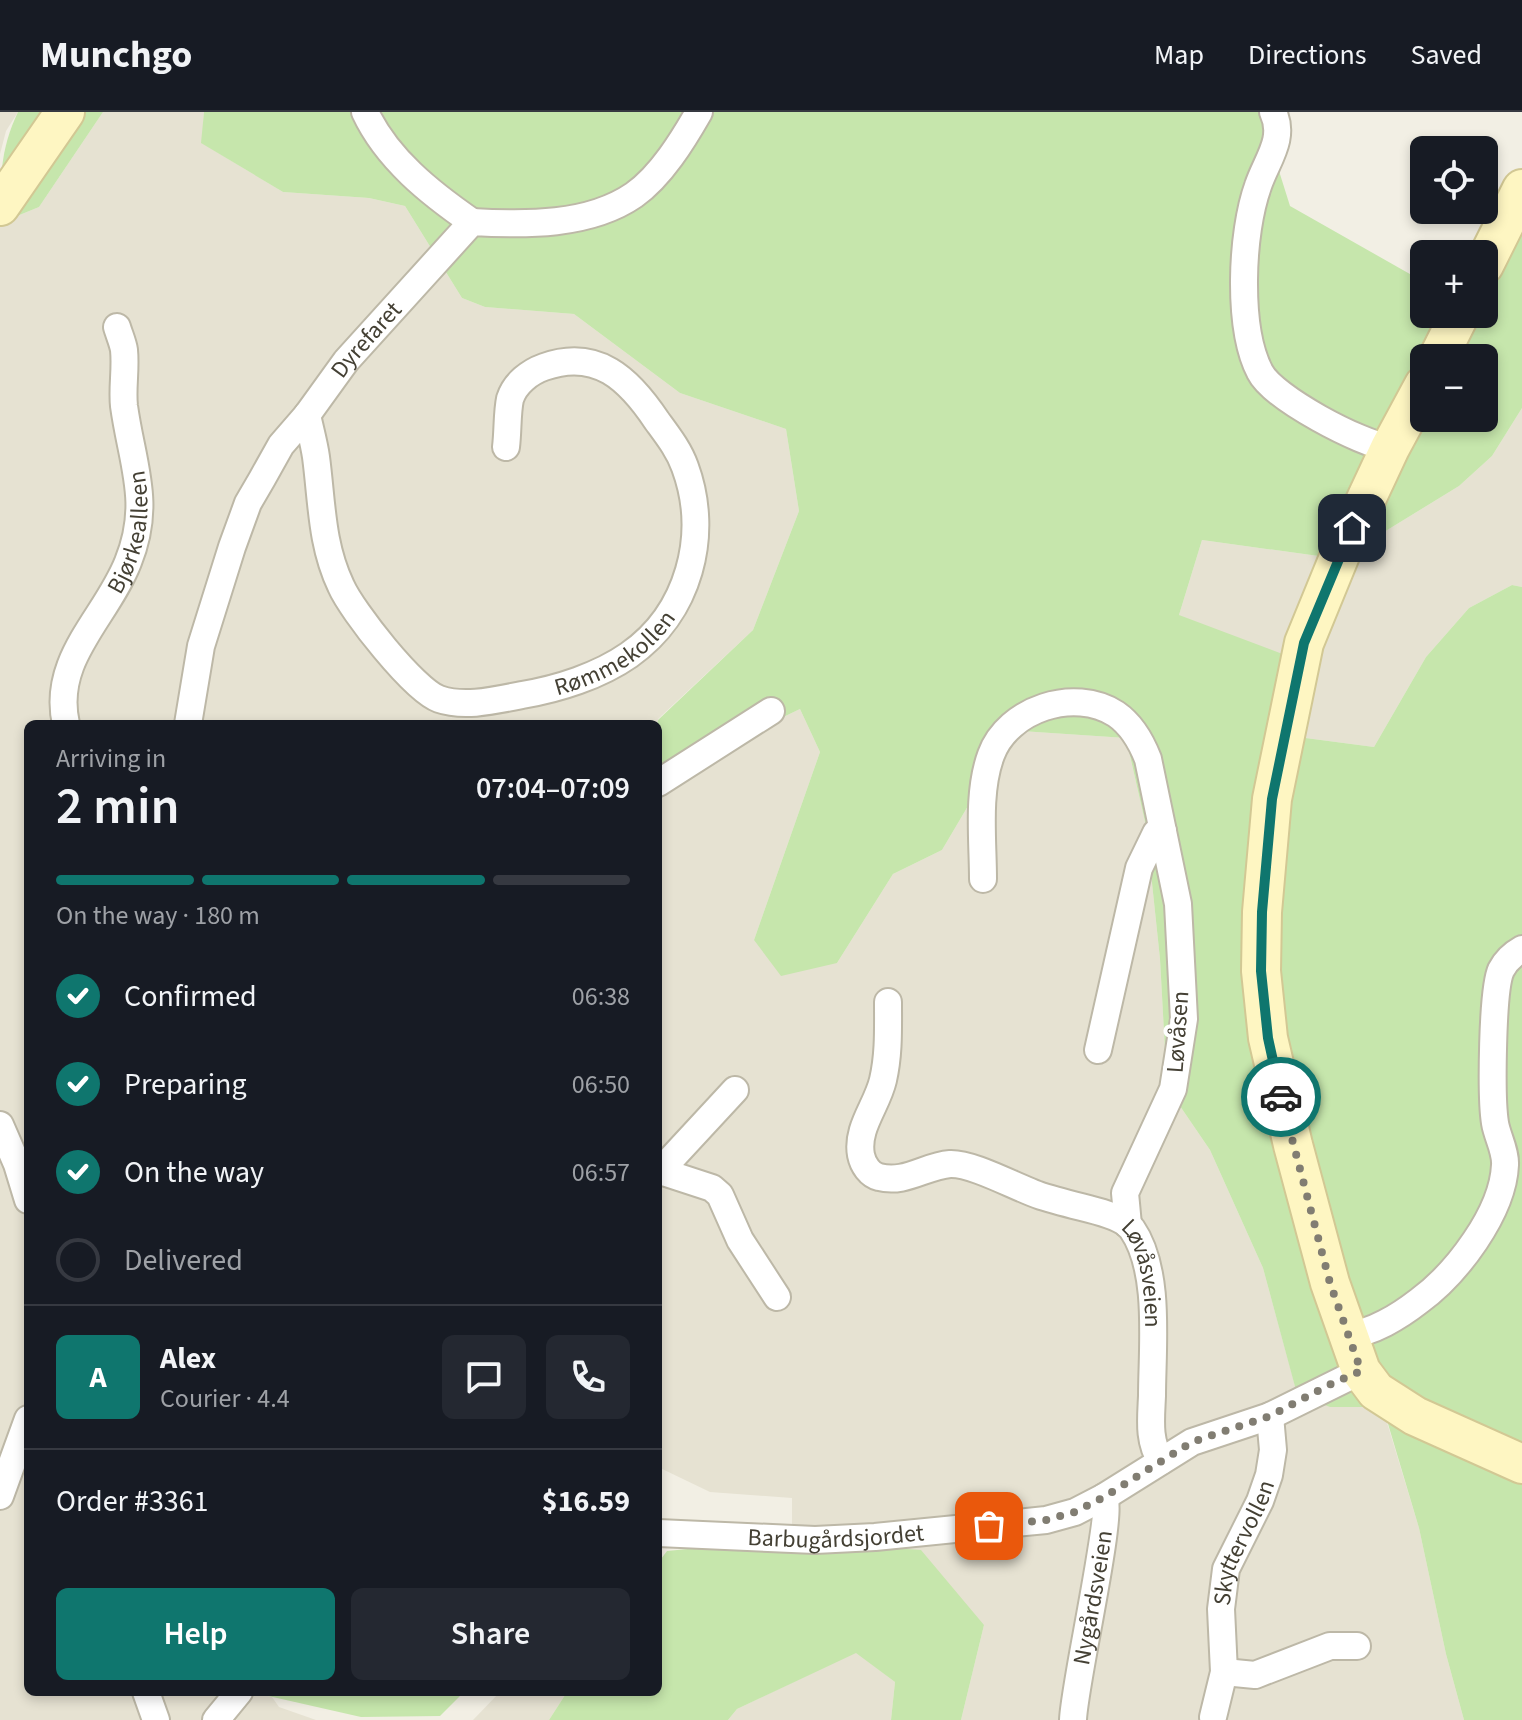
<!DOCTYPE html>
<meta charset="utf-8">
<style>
body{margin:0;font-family:"Source Sans 3",sans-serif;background:#242831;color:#f1f3f6;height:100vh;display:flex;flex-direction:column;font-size:30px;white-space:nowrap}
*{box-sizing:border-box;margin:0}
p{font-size:26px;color:#9ea1a6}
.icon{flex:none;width:44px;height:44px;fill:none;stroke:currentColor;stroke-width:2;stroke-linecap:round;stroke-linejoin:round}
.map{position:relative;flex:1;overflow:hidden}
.drawer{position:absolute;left:24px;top:608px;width:638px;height:976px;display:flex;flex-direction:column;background:#171b24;border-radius:12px;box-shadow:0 4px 12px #0003}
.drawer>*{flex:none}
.controls{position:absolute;left:1410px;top:24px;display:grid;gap:16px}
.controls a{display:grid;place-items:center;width:88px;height:88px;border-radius:12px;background:#171b24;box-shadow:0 4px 12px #0003;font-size:40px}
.pin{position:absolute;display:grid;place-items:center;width:68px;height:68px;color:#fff;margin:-34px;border-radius:16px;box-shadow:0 4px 12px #0006}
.courier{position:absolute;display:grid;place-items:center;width:80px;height:80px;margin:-40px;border:6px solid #0f766e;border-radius:50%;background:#fff;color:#222;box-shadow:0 2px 10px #0007}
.headline em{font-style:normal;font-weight:600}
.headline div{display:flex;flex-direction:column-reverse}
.headline{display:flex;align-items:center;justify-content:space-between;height:136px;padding:0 32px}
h1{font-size:52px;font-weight:600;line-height:60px}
.bar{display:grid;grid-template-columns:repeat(4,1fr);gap:12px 8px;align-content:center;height:96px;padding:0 32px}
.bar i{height:10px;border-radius:6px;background:#363941}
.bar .active{background:#0f766e}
.bar p{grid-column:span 4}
.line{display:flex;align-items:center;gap:20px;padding:0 32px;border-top:2px solid #363941}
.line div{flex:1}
.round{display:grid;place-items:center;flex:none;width:84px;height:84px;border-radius:12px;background:#242831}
ol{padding:0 32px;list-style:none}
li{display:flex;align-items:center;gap:24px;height:88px}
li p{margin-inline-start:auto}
li .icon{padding:8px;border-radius:50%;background:#0f766e;color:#fff;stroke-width:4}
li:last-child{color:#9ea1a6}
li i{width:44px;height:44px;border:4px solid #363941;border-radius:50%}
.action{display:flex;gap:16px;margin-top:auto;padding:16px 32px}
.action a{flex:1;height:92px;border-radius:12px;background:#0f766e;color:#fff;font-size:32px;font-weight:600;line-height:92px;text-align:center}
.action a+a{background:#242831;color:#f1f3f6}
header{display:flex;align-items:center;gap:48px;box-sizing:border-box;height:112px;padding:0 40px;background:#171b24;border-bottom:2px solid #363941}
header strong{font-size:38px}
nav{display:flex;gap:44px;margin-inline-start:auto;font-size:28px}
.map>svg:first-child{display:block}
.residential{fill:#e6e2d2}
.green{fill:#c6e6ac;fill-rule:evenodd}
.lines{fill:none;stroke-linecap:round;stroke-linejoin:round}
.street-casing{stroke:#bdb8a7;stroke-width:30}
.secondary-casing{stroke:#d2c894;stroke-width:42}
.street{stroke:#fff;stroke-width:26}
.secondary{stroke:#fef6c2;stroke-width:38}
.done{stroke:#817d72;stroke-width:8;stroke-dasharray:0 14.4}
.route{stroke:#0f766e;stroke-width:10}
.labels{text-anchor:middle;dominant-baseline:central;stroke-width:8;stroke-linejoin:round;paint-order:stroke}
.street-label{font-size:24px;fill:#444034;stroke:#fff}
</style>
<header>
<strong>Munchgo</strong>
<nav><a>Map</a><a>Directions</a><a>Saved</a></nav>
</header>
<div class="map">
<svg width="1522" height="1608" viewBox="0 0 1522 1608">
<rect width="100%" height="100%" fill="#f2efe4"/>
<g class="residential">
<polygon points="0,0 18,0 6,19 0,42"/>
<polygon points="103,0 204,0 202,31 283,80 369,86 405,94 462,186 485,195 574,202 680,281 786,317 799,399 753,518 658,607 657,612 28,612 28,1580 251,1580 272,1585 279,1595 316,1608 0,1608 0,111 39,95"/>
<polygon points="1522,296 1522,475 1512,473 1469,496 1426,545 1374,635 1298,625 1179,503 1202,428 1340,447 1459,374 1492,344"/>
<polygon points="800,597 820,640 754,828 837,851 893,762 942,738 981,672 1021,619 1126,626 1146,714 1160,847 1167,975 1210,1038 1263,1156 1297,1281 1382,1294 1419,1416 1446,1542 1464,1608 961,1608 984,1513 796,1428 792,1418 792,1386 710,1380 658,1355 658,653 684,653"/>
<polygon points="856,1540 895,1570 891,1608 728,1608 737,1597"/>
<polygon points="500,1580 567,1580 549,1608 473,1608"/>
</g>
<g class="green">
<path d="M 18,0 L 103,0 L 39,95 L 0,111 C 0,69 0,37 18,0 Z"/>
<path d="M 204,0 L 1264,0 L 1263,8 L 1290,94 L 1424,170 L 1424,202 L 1484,202 L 1484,155 L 1522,93 L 1522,296 L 1492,344 L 1459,374 L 1340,447 L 1202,428 L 1179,503 L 1301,549 L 1298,625 L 1374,635 L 1426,545 L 1469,496 L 1512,473 L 1522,475 L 1522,1608 L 1464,1608 L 1446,1542 L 1419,1416 L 1383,1295 L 1330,1295 L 1297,1282 L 1263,1156 L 1210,1038 L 1167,975 L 1160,847 L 1146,714 L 1126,626 L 1021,619 L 981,672 L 942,738 L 893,762 L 837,851 L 781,864 L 754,828 L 820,640 L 800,597 L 684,653 L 658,653 L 657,612 L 658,608 L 753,518 L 799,399 L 786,317 L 680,281 L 574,202 L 485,195 L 462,186 L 405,94 L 369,86 L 283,80 L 201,31 ZM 1424,246 L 1484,246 L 1484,306 L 1424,306 Z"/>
<polygon points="779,1428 921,1438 984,1513 961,1608 891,1608 895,1570 856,1541 737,1597 728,1608 549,1608 567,1580 658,1580 658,1451 667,1439"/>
<polygon points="251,1580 464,1580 440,1604 361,1605"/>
</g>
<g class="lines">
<g class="street-casing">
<g id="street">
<path d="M 365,0 C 387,47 430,81 472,110"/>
<path d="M 1273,0 C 1286,27 1266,49 1258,74 C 1241,121 1237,216 1260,260 C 1273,286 1361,332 1390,336"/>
<path id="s1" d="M 307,303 C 310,317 314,331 316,345 C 322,390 321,432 341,474 C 352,499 414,578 439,587 C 465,596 496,588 522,583 C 558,577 599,564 629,543 C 689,501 710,423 685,355 C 679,338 668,324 657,309 C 629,267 597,236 544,255 C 530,260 515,271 510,287 C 507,301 508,319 506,335"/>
<path id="s2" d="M 66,612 C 51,547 106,506 128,450 C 152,391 132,352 124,294 C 122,276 126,257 124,238 C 123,231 119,222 117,215"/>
<path id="s3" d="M 188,612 L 201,534 L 232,435 L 248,391 L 262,367 L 281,333 L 307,303 L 346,249 L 472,110 C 525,113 589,114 634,83 C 661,64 683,28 699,0"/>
<polyline points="658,671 771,599"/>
<path d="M 983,767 C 983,728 977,681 991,643 C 1008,597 1074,575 1116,602 C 1132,613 1141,629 1148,647 L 1178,792 L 1184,907 L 1173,977 L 1125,1081 L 1128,1113"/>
<path id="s4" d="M 888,890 C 888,916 889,942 883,968 C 877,994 856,1016 861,1043 C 863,1053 870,1063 879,1065 C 905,1072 925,1054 950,1052 C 973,1051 1017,1076 1041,1084 C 1057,1089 1073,1093 1089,1097 C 1101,1100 1124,1106 1132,1117 C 1161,1159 1152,1235 1152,1284 C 1151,1307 1148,1329 1161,1349"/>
<polyline points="1098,938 1139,756 1156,721 1163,719"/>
<polyline points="0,1013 17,1052 28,1088"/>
<polyline points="660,1059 735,978"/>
<polyline points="658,1061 660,1059 712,1076 720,1083 740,1128 777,1185"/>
<path d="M 1348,1222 C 1370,1223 1401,1203 1419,1189 C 1456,1162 1503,1101 1505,1053 C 1506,1039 1497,1024 1495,1011 C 1491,986 1492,878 1501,858 C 1506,848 1513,842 1522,837"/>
<polyline points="0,1384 28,1307"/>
<path id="s5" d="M 658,1421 L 815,1428 L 875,1425 L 1046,1408 L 1075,1400 L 1104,1385 L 1192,1330 L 1270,1304 L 1361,1259"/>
<polyline points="1224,1560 1255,1563 1330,1534 1357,1534"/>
<polyline points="146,1580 156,1608"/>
<path id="s6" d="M 1213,1605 L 1224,1560 L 1221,1497 L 1226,1457 L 1260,1389 L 1269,1363 L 1273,1338 L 1270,1304"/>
<polyline points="216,1608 239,1580"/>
<path id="s7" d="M 1073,1608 C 1074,1572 1114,1401 1104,1385"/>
</g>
</g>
<g class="secondary-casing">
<g id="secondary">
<polyline points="0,94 65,0"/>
<polyline points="1484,153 1522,77"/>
<polyline points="1438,246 1460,202"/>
<polyline points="1424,273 1390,336 1340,443 1304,531 1272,687 1262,800 1261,859 1268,926 1293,1033 1330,1171 1361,1259 1376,1279 1415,1304 1522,1352"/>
</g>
</g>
<use href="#street" class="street"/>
<use href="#secondary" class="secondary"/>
</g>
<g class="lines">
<polyline class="done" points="989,1414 1046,1408 1075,1400 1104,1385 1192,1330 1270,1304 1329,1273 1361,1259 1330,1171 1281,985"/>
<polyline class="route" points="1281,985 1268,926 1261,859 1262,800 1272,687 1304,531 1352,416"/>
</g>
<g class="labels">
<g class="street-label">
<text stroke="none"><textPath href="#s3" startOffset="432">Dyrefaret</textPath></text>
<text stroke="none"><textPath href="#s2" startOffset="208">Bjørkealleen</textPath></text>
<text stroke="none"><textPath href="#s1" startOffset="514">Rømmekollen</textPath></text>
<text transform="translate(1178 920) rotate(-86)">Løvåsen</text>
<text stroke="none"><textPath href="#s4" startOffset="502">Løvåsveien</textPath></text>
<text stroke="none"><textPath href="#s5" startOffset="178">Barbugårdsjordet</textPath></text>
<text stroke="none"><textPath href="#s6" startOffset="180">Skyttervollen</textPath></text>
<text stroke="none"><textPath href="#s7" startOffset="124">Nygårdsveien</textPath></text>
</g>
</g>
</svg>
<div class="controls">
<a><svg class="icon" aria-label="locate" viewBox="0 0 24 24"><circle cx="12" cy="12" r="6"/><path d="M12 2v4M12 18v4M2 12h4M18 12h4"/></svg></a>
<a>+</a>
<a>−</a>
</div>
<div class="pin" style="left:989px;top:1414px;background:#ea580c"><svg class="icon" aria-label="bag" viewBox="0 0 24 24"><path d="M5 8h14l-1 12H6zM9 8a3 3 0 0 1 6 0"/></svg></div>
<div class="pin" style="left:1352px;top:416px;background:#1f2937"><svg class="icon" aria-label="home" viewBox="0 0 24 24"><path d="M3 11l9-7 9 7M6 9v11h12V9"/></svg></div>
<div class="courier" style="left:1281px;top:985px"><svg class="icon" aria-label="car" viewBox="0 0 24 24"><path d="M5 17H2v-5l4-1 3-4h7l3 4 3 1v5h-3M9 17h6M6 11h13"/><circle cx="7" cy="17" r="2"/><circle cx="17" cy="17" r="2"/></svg></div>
<section class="drawer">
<div class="headline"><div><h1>2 min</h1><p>Arriving in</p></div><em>07:04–07:09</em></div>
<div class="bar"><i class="active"></i><i class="active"></i><i class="active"></i><i></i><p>On the way · 180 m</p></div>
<ol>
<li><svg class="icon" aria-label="check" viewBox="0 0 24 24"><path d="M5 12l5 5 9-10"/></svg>Confirmed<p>06:38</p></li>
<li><svg class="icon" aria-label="check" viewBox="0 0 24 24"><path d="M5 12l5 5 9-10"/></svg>Preparing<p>06:50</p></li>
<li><svg class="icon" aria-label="check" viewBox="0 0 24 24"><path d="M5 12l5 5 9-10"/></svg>On the way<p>06:57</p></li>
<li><i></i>Delivered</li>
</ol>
<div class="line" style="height:144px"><b class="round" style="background:#0f766e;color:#fff">A</b><div><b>Alex</b><p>Courier · 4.4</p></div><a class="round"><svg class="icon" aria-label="chat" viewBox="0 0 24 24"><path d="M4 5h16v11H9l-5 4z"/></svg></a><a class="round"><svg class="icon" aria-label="phone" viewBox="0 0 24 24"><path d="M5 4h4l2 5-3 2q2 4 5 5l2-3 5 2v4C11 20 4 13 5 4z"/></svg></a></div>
<div class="line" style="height:104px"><div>Order #3361</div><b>$16.59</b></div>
<div class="action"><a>Help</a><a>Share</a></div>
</section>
</div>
